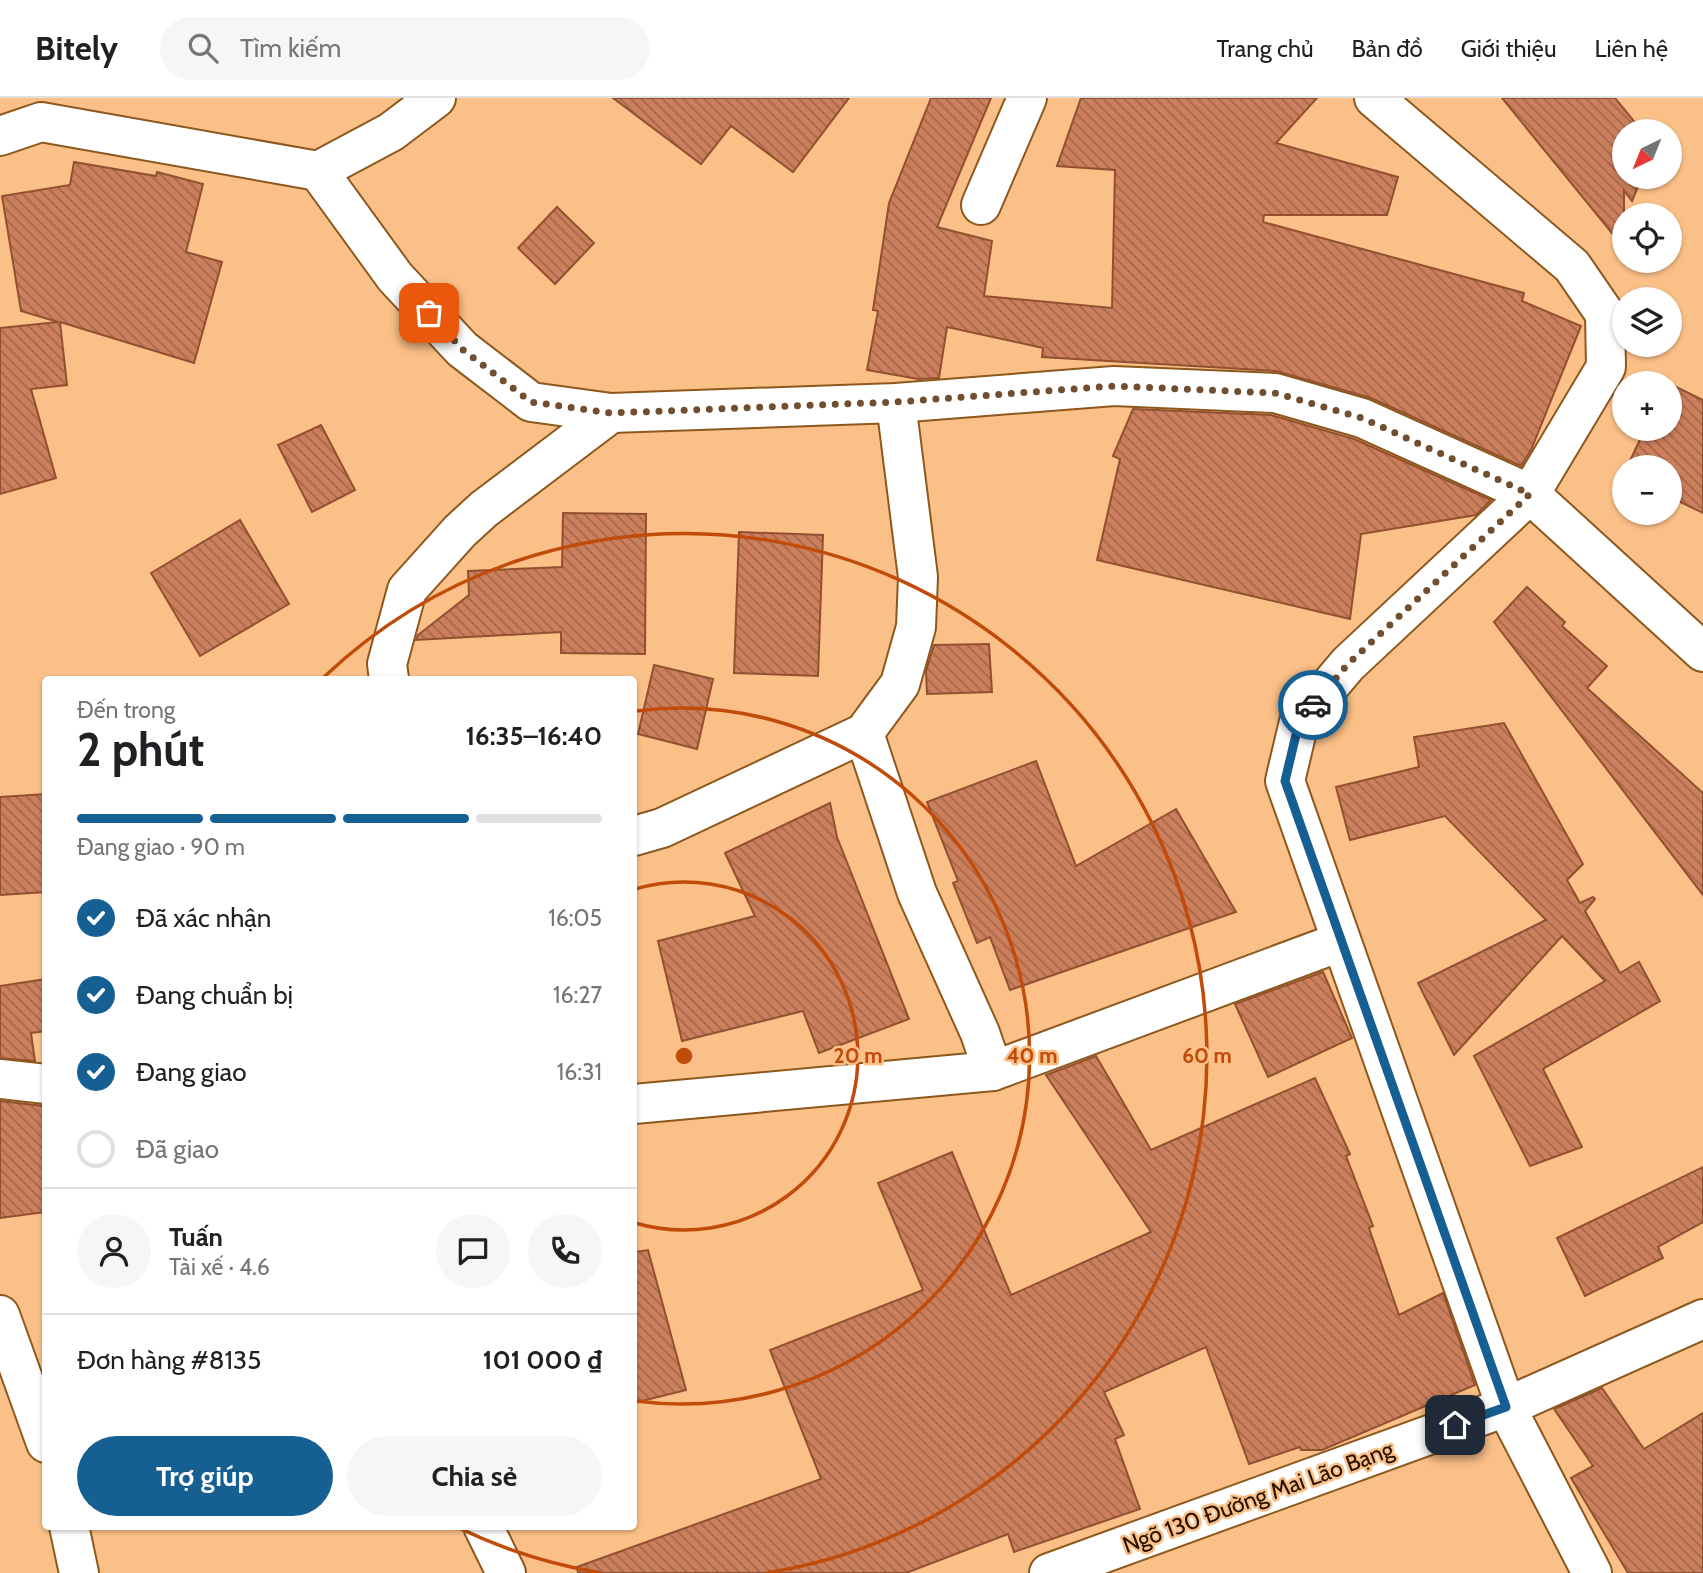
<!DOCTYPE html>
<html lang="vi">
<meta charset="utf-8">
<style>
body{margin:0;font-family:Cabin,sans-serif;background:#f6f6f6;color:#202124;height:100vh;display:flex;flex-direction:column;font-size:26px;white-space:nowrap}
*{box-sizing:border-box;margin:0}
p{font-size:23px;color:#757577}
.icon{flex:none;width:38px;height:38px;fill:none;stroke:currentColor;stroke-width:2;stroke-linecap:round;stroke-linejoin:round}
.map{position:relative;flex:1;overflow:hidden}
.drawer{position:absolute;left:42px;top:578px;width:595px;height:854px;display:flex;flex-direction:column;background:#fff;border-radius:7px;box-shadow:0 2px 5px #0004}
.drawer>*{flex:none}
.needle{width:46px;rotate:223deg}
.buttons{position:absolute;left:1612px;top:21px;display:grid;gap:14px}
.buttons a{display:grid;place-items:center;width:70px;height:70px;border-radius:50%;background:#fff;box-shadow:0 2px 5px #0004;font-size:35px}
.pin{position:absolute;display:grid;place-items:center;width:60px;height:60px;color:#fff;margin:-30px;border-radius:14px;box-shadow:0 4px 10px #0006}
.courier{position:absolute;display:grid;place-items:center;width:70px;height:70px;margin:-35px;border:5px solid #155f93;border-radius:50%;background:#fff;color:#222;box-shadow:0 2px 9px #0007}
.overview em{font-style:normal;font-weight:800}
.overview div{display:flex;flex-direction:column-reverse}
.overview{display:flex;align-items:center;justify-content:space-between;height:119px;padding:0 35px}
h1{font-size:46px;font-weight:800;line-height:52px}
.bar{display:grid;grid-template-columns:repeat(4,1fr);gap:10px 7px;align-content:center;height:84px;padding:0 35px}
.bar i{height:9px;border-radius:5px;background:#e0e0e0}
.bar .current{background:#155f93}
.bar p{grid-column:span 4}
.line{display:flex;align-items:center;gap:18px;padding:0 35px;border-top:2px solid #e0e0e0}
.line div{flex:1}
.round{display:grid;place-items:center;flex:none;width:74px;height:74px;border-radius:37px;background:#f6f6f6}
ol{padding:0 35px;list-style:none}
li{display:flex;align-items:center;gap:21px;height:77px}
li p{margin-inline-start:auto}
li .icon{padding:7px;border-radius:50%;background:#155f93;color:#fff;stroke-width:4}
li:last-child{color:#757577}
li i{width:38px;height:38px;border:4px solid #e0e0e0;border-radius:50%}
.primary-button{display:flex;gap:14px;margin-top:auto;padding:14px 35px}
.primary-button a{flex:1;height:80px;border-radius:42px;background:#155f93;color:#fff;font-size:28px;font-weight:800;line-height:80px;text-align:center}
.primary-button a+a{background:#f6f6f6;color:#202124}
header{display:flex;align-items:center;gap:42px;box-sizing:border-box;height:98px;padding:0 35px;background:#fff;border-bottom:2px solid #e0e0e0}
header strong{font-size:33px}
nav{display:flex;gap:38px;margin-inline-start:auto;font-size:24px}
.search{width:490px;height:63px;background:#f6f6f6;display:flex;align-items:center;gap:18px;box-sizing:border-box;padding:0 24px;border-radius:38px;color:#757577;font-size:26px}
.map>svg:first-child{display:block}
.building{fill:url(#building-back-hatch);stroke:#925031;stroke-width:2}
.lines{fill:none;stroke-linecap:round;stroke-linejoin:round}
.minor-casing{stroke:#8c581d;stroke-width:42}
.minor{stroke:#fff;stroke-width:38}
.done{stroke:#704e2f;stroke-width:7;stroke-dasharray:0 12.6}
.route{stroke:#155f93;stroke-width:9}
.ring{fill:none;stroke:#c14b0a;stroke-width:3.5}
.labels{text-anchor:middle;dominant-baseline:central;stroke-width:5;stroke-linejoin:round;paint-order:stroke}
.street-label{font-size:23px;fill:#251100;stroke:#fbc087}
.centre{fill:#c14b0a;stroke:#fbc087;stroke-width:3.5}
.ring-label{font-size:21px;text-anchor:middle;font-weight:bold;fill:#c14b0a;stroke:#fbc087;stroke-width:5;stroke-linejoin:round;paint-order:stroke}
</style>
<header>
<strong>Bitely</strong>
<div class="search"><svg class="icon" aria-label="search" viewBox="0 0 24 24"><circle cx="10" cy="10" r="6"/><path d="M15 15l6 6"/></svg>Tìm kiếm</div>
<nav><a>Trang chủ</a><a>Bản đồ</a><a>Giới thiệu</a><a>Liên hệ</a></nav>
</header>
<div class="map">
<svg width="1703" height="1475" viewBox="0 0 1703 1475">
<defs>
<pattern id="building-back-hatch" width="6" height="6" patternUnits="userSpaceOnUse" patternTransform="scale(1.75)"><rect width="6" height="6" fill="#cc7f5c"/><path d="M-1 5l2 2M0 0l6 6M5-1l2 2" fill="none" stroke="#a5674a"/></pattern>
</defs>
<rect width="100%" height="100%" fill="#fbc087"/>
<g class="building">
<polygon points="613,0 849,0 793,74 731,28 701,66"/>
<polygon points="931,0 991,0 937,129 992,143 984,198 1112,210 1115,72 1057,68 1081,0 1317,0 1276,45 1398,79 1387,117 1264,117 1263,124 1524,195 1522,203 1581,228 1531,352 1521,368 1371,300 1276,273 1042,259 1043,250 947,229 939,280 918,281 867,272 878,213 873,212 889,105"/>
<polygon points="1502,0 1615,0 1642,33 1624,33 1624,79 1642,79 1632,103 1624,93 1624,150"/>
<polygon points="74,64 156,78 157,74 203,86 186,154 222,164 194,265 60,224 67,287 31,291 56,380 0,396 0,230 58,224 21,213 2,98 70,87"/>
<polygon points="557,109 594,145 555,186 518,150"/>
<polygon points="1670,286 1703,302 1703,415 1670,399 1670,369 1627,369 1645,331 1670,331"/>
<polygon points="1133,311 1271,317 1354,341 1491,402 1476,417 1361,436 1350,521 1097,462 1120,361 1113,358"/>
<polygon points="321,327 355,392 312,414 278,347"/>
<polygon points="563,415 646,416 645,556 561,555 561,534 416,542 418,537 469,497 468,473 562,469"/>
<polygon points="240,422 289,506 200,558 151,475"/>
<polygon points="739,434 823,437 818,578 734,575"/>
<polygon points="1527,489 1565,524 1562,528 1607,568 1587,590 1703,695 1703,797 1494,524"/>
<polygon points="989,546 992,594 927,596 926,573 934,547"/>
<polygon points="654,567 713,581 697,651 638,636"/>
<polygon points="1504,625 1583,766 1567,782 1580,805 1593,799 1595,801 1585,813 1620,875 1639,864 1660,903 1543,971 1582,1049 1530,1068 1474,958 1605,883 1562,838 1454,957 1418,885 1546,822 1445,718 1350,742 1336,689 1419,669 1414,639"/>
<polygon points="1036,663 1076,768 1176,711 1236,814 1010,892 990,839 977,845 953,785 958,783 927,704"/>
<polygon points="46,696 46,794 0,797 0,699"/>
<polygon points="830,705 837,739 909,921 819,955 803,913 682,943 658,843 755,818 725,755"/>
<polygon points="1323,874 1352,940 1268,979 1235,906"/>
<polygon points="46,881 46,933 31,935 35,963 0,960 0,888"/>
<polygon points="1096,958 1151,1052 1315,980 1350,1056 1346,1058 1373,1128 1369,1130 1399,1217 1443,1195 1475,1287 1322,1352 1301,1352 1300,1349 1249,1366 1206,1249 1104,1294 1124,1337 1115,1341 1140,1411 1014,1454 1008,1436 906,1475 578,1475 577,1469 821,1381 770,1252 923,1192 878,1085 952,1054 1011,1197 1151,1134 1046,977"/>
<polygon points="0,1003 43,1008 46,1114 0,1120"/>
<polygon points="1703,1069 1703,1124 1658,1149 1663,1160 1585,1198 1557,1140"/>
<polygon points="648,1152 686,1292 634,1305 634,1154"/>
<polygon points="1602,1290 1644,1351 1703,1315 1703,1475 1628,1475 1571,1380 1593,1368 1554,1311"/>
</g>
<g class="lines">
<g class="minor-casing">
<g id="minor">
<polyline points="0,38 41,24 318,73 395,179 462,251 531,304 611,315 896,305 1114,288 1275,295 1362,320 1530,396 1703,554"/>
<polyline points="318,73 391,34 436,0"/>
<polyline points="981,107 1027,0"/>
<polyline points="389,581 387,566 407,492 460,433 484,411 611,315"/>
<polyline points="864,635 917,795 980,935 993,973"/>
<polyline points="634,738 662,730 864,635 900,586 916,529 918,479 896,305"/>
<polyline points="0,981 46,986"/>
<polyline points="634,1006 993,973 1340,844"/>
<polyline points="0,1217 46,1345"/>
<polyline points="69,1428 79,1475"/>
<polyline points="483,1428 506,1475"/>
<polyline points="1049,1475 1506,1309 1285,683 1299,624 1348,566 1530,396 1606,269 1605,216 1572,168 1374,0"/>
<polyline points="1592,1475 1506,1309 1703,1221"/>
</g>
</g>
<use href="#minor" class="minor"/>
</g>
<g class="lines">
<polyline class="done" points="429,215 462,251 531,304 611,315 896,304 1114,288 1275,295 1362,320 1530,396 1348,566 1313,607"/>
<polyline class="route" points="1313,607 1299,624 1285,683 1506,1309 1455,1327"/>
</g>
<g class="ring">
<path d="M635 791A174 174 0 1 1 635 1125"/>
<path d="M636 613A348 348 0 1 1 636 1303"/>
<path d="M602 1475A523 523 0 0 1 455 1428M324 579A523 523 0 1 1 766 1475"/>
</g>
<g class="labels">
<g class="street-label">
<text transform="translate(1258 1399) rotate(-20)">Ngõ 130 Đường Mai Lão Bạng</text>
</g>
</g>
<circle cx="684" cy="958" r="10" class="centre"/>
<g class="ring-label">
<text x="858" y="965">20 m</text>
<text x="1032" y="965">40 m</text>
<text x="1207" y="965">60 m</text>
</g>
</svg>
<div class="buttons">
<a><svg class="needle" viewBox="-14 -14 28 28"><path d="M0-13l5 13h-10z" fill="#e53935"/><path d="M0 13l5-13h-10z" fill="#757577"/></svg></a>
<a><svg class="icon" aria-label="locate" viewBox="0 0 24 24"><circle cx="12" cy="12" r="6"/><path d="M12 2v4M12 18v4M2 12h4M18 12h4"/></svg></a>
<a><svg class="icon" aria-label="layers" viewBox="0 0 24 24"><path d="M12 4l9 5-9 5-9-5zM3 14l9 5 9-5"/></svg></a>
<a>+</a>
<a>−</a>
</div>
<div class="pin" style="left:429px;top:215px;background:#ea580c"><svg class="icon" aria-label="bag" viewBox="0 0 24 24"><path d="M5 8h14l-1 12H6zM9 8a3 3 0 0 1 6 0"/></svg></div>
<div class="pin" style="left:1455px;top:1327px;background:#1f2937"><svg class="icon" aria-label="home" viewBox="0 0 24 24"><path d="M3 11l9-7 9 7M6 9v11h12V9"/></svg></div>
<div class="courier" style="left:1313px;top:607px"><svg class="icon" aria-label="car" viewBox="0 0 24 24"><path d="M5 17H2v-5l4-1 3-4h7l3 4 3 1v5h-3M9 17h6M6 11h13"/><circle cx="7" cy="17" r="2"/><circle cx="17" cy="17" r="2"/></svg></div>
<section class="drawer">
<div class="overview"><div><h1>2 phút</h1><p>Đến trong</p></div><em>16:35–16:40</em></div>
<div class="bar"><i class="current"></i><i class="current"></i><i class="current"></i><i></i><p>Đang giao · 90 m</p></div>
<ol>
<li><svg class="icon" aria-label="check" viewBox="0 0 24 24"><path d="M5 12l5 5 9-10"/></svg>Đã xác nhận<p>16:05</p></li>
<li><svg class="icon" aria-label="check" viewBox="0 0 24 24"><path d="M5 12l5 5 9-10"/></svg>Đang chuẩn bị<p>16:27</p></li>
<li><svg class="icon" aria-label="check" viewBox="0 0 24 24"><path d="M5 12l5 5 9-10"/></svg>Đang giao<p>16:31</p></li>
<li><i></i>Đã giao</li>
</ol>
<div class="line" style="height:126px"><a class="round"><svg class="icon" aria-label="person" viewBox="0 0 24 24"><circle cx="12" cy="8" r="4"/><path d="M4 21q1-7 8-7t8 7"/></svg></a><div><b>Tuấn</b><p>Tài xế · 4.6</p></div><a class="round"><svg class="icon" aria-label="chat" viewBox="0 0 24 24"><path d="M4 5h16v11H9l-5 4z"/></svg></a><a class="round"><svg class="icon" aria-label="phone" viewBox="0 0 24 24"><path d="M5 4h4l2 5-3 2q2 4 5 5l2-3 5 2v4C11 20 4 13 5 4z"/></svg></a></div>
<div class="line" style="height:91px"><div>Đơn hàng #8135</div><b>101 000 ₫</b></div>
<div class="primary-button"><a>Trợ giúp</a><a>Chia sẻ</a></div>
</section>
</div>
